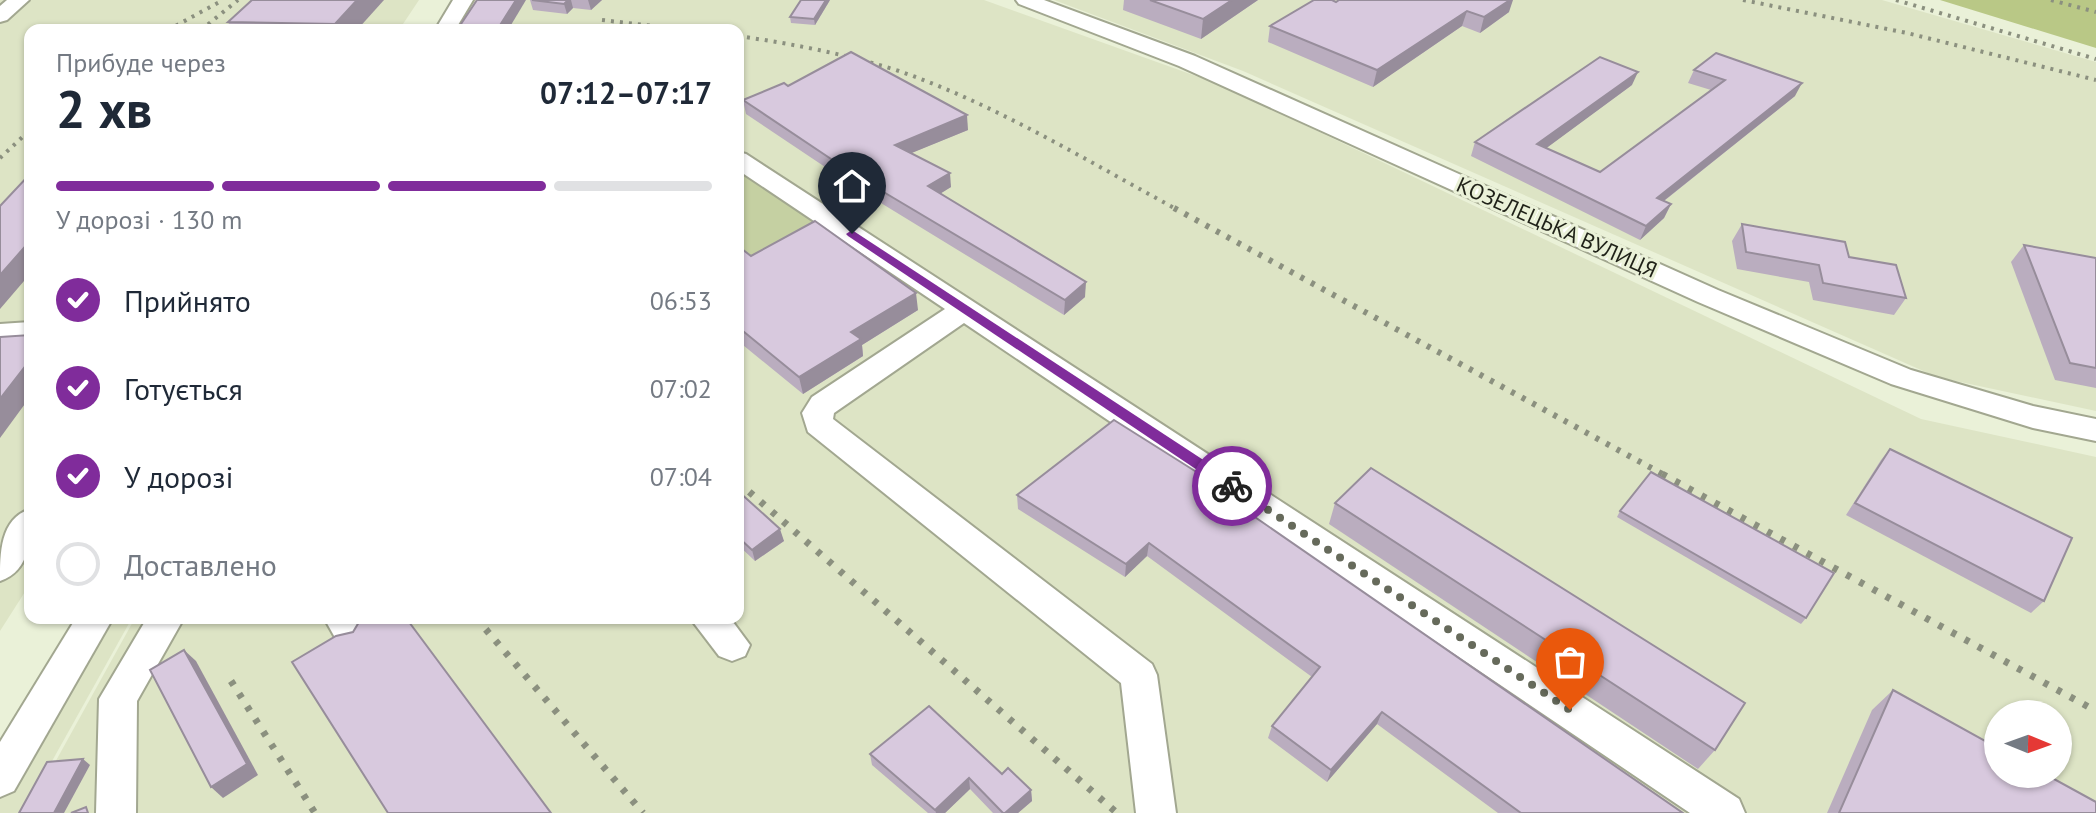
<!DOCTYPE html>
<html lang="uk">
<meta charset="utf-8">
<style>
body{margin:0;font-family:"PT Sans",sans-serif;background:#f2f2f3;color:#1f2937;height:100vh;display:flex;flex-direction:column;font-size:30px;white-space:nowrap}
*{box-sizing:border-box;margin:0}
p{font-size:26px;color:#747a83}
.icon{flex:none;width:44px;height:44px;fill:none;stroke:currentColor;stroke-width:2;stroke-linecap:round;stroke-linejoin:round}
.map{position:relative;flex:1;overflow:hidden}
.drawer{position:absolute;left:24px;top:24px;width:720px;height:600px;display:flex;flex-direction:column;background:#fff;border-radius:16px;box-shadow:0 2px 6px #0004}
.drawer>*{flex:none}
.needle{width:52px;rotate:91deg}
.buttons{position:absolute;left:1984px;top:700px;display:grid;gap:16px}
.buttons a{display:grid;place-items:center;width:88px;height:88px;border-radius:50%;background:#fff;box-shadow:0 2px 6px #0004;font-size:40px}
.pin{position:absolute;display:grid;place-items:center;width:68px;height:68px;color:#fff;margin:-82px -34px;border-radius:50% 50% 50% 0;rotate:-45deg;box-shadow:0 0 8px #0007}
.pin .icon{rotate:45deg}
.courier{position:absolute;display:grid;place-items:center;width:80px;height:80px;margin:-40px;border:6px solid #802c9b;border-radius:50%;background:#fff;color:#222;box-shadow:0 2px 10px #0007}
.summary em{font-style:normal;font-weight:700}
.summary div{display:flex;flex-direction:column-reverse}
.summary{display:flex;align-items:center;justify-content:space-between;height:136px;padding:0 32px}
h1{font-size:52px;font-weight:700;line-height:60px}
.bar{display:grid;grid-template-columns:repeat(4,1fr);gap:12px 8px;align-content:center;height:96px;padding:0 32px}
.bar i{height:10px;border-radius:6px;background:#e0e1e3}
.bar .selected{background:#802c9b}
.bar p{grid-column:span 4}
ol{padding:0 32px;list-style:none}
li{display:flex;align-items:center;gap:24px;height:88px}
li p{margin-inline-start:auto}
li .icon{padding:8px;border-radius:50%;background:#802c9b;color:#fff;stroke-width:4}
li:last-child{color:#747a83}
li i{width:44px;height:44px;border:4px solid #e0e1e3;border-radius:50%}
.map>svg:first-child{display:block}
.built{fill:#dde4c5;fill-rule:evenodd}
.green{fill:#c5d0a2}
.forest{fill:#b9c886}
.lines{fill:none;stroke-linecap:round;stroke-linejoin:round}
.minor-casing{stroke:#a2a790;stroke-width:4}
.minor{fill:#fff;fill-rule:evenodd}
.rail-far2{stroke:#8b907f;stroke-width:4;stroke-dasharray:3 6;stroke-linecap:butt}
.rail-far1{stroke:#8b907f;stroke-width:6;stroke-dasharray:4 8;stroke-linecap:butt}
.rail{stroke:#8b907f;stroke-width:7;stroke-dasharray:5 10;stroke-linecap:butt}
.wall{fill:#baadbf}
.shaded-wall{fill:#978d9b}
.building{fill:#d8c9de;stroke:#978d9b;stroke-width:2}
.route{fill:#802c9b}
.done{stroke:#666a5b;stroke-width:8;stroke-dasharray:0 14.4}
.labels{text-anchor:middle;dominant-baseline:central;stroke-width:6;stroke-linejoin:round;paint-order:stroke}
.street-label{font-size:22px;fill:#1f2118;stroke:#eaf1d8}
</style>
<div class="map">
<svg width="2096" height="813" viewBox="0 0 2096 813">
<rect width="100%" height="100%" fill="#eaf1d8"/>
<g class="built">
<polygon points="0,0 419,0 399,30 30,30 30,584 0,631"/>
<path d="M 458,0 L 984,0 L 1221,85 L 1921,419 L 2096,457 L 2096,813 L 27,813 L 135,618 L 738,618 L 738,30 L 440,30 ZM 1998,714 L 2058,714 L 2058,774 L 1998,774 Z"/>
<polygon points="1054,0 1882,0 2096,62 2096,411 1937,377 1243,71"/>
<polygon points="87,618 132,618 23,813 0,813 0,764"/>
</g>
<polygon class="green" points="738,163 831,227 818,238 738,260"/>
<polygon class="forest" points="1940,0 2096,0 2096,48"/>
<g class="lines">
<g class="minor-casing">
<g id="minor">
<polygon points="7,0 29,0 7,20 0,22 0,6"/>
<polygon points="453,0 473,0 455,30 435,30"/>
<polygon points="1016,0 1044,0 1195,56 1718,290 1911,370 2033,406 2096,419 2096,441 2033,428 1891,384 1698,302 1179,66 1019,4"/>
<polygon points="738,152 746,154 1739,799 1745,813 1690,813 964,323 834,413 833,419 1152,664 1157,675 1176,813 1136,813 1121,683 808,432 802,413 812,397 945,309 738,170"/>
<polygon points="30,322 30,340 0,342 0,324"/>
<path d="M 30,509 C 30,537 32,570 0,581 C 0,553 0,519 30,509 Z"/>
<polygon points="76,618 113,618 14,791 0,797 0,742"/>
<polygon points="147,618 184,618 137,701 136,813 96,813 99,699"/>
<polygon points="324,618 361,618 373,639 368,650 355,654 342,650"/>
<polygon points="690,618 730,618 750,645 745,656 732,661 719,656"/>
</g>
</g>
<use href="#minor" class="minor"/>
<g class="rail-far2">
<polyline points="1743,0 1907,33 2096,80"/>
<polyline points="1896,0 2096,59"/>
<polyline points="2051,0 2096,12"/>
<polyline points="602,20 687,30"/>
<polyline points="168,30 223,0"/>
<polyline points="201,30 238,0"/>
<path d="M 738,36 C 793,44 846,54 899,71 C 997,105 1087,161 1178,210"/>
<polyline points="0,158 30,130"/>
</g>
<polyline class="rail-far1" points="1174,208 1666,476"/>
<g class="rail">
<polyline points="1662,474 2096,711"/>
<polyline points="738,482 1117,813"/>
<polyline points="476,618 643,813"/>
<polyline points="231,681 315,813"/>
</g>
</g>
<g class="wall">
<polygon points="252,0 357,30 232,30 228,22"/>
<polygon points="530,0 602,0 591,10 573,8 567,14 533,10"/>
<polygon points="830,0 815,25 791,23 790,17"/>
<polygon points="1124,0 1258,0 1201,39 1123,10"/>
<polygon points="1336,2 1509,12 1480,33 1462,26 1373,87 1268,42 1270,26"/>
<polygon points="1694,70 1795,96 1664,201 1671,204 1664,218 1640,240 1471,156 1475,142 1632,85 1546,148 1600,172 1711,90 1688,83"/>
<polygon points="788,86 968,130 911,153 951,187 941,193 1085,297 1064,315 858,189 746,114 743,100"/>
<polygon points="1742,224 1849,257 1906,298 1894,315 1813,300 1809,282 1737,269 1732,241"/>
<polygon points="2024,245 2096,258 2096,388 2055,380 2011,262"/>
<polygon points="738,246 751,256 918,310 862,345 863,356 803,394 738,341"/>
<polygon points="1890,449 2044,601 2031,613 1846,515 1881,460"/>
<polygon points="1213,488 1683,813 1498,813 1377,724 1327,782 1268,738 1272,726 1312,677 1147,556 1125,577 1018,509 1017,495"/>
<polygon points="738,491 784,541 755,561 738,545"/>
<polygon points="1335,503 1715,750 1698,769 1329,524"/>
<polygon points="1620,511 1806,618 1801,624 1617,517"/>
<polygon points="1893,690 2096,813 1827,813 1872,710"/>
<polygon points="870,754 1002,774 1031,790 1032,801 1018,813 993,813 970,789 945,813 928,813 872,765"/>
</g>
<g class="shaded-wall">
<polygon points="357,0 384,0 357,30 338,30 335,24"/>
<polygon points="516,0 526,0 508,30 497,30"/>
<polygon points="568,0 571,0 573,8 567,14 564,4"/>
<polygon points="588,0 602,0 591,10"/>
<polygon points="826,0 830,0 815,25 814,19"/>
<polygon points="1232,0 1258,0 1201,39 1203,19"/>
<polygon points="1510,0 1513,0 1509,12 1480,33 1484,17"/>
<polygon points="1467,11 1462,26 1373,87 1377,70"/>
<polygon points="1638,72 1632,85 1533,158 1537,144"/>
<polygon points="1802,83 1795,96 1651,211 1657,198"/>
<polygon points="967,115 968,130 897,159 895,145"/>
<polygon points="950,173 951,187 930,200 928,186"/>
<polygon points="1671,204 1664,218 1640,240 1646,226"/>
<polygon points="30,241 30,274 0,309 0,275"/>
<polygon points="1086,282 1085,297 1064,315 1065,300"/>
<polygon points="916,293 918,310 862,345 863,356 803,394 799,377 851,332"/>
<polygon points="30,360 30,397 0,438 0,399"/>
<polygon points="780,529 784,541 755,561 752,550"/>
<polygon points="1149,543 1147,556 1125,577 1126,564"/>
<polygon points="184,650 196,661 258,775 223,798 211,787"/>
<polygon points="1382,712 1377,724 1327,782 1331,770"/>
<polygon points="83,759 90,765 64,813 54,813"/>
<polygon points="969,778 970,789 945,813 936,813 935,810"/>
<polygon points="1031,790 1032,801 1018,813 1005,813"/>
</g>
<g class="building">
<polygon points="252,0 357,0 335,24 228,22"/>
<polygon points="477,0 516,0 497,30 457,30"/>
<polygon points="532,0 568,0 564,4"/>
<polygon points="801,0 826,0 814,19 790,17"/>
<polygon points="1150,0 1232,0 1203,19"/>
<polygon points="1314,0 1332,0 1336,2 1339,0 1510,0 1484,17 1467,11 1377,70 1270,26"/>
<polygon points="851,52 967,115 895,145 950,173 928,186 1086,282 1065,300 855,175 743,100 784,83 788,86"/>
<polygon points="1716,53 1802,83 1657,198 1671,204 1646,226 1475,142 1600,57 1638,72 1537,144 1600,172 1725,80 1694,70"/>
<polygon points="30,174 30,241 0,275 0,206"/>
<polygon points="815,221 916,293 851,332 861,339 799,377 738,327 738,246 751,256"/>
<polygon points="1742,224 1845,242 1849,257 1896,265 1906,298 1823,283 1819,265 1746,252"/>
<polygon points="2024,245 2096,258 2096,368 2070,363"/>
<polygon points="30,335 30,360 0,399 0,337"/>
<polygon points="1114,420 1214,483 1210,486 1683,813 1521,813 1382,712 1331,770 1272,726 1320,667 1149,543 1126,564 1017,495"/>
<polygon points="1890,449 2072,538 2044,601 1855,503"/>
<polygon points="1371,468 1745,703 1715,750 1335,503"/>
<polygon points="1651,472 1834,573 1806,618 1620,511"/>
<polygon points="738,491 780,529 752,550 738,537"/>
<polygon points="365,618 406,618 551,813 388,813 292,662 336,636 353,632 359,622"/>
<polygon points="184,650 247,764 211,787 150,670"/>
<polygon points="1893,690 1998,748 1998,774 2045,774 2096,802 2096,813 1839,813"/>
<polygon points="929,706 1002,774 1008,768 1031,790 1005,813 1003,813 969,778 935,810 870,754"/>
<polygon points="83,759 54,813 19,813 47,762"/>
<polygon points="86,807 88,813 71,813"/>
</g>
<polygon class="route" points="852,230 1237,482 1237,490 1227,490 848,236 846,234"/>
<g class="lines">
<polyline class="done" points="1232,486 1570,710"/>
</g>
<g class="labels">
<g class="street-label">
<text transform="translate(1557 227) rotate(24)">КОЗЕЛЕЦЬКА ВУЛИЦЯ</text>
</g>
</g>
</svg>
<div class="buttons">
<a><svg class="needle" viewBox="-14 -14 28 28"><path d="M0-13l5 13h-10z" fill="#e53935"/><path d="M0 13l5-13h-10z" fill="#747a83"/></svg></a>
</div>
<div class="pin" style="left:1570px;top:710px;background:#ea580c"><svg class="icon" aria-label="bag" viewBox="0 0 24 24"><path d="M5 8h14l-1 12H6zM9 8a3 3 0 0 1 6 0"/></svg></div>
<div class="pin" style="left:852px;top:234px;background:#1f2937"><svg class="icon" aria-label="home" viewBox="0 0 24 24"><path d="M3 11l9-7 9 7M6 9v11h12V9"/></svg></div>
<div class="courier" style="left:1232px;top:486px"><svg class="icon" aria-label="bike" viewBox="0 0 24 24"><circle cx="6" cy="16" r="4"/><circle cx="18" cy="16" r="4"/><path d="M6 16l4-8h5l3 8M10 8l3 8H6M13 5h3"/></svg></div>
<section class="drawer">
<div class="summary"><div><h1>2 хв</h1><p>Прибуде через</p></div><em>07:12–07:17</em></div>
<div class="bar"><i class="selected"></i><i class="selected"></i><i class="selected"></i><i></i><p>У дорозі · 130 m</p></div>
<ol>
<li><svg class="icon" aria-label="check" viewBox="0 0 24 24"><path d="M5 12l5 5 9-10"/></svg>Прийнято<p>06:53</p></li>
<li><svg class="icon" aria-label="check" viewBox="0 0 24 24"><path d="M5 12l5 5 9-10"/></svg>Готується<p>07:02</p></li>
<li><svg class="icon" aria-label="check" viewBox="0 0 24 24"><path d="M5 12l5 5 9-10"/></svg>У дорозі<p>07:04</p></li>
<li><i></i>Доставлено</li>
</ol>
</section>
</div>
